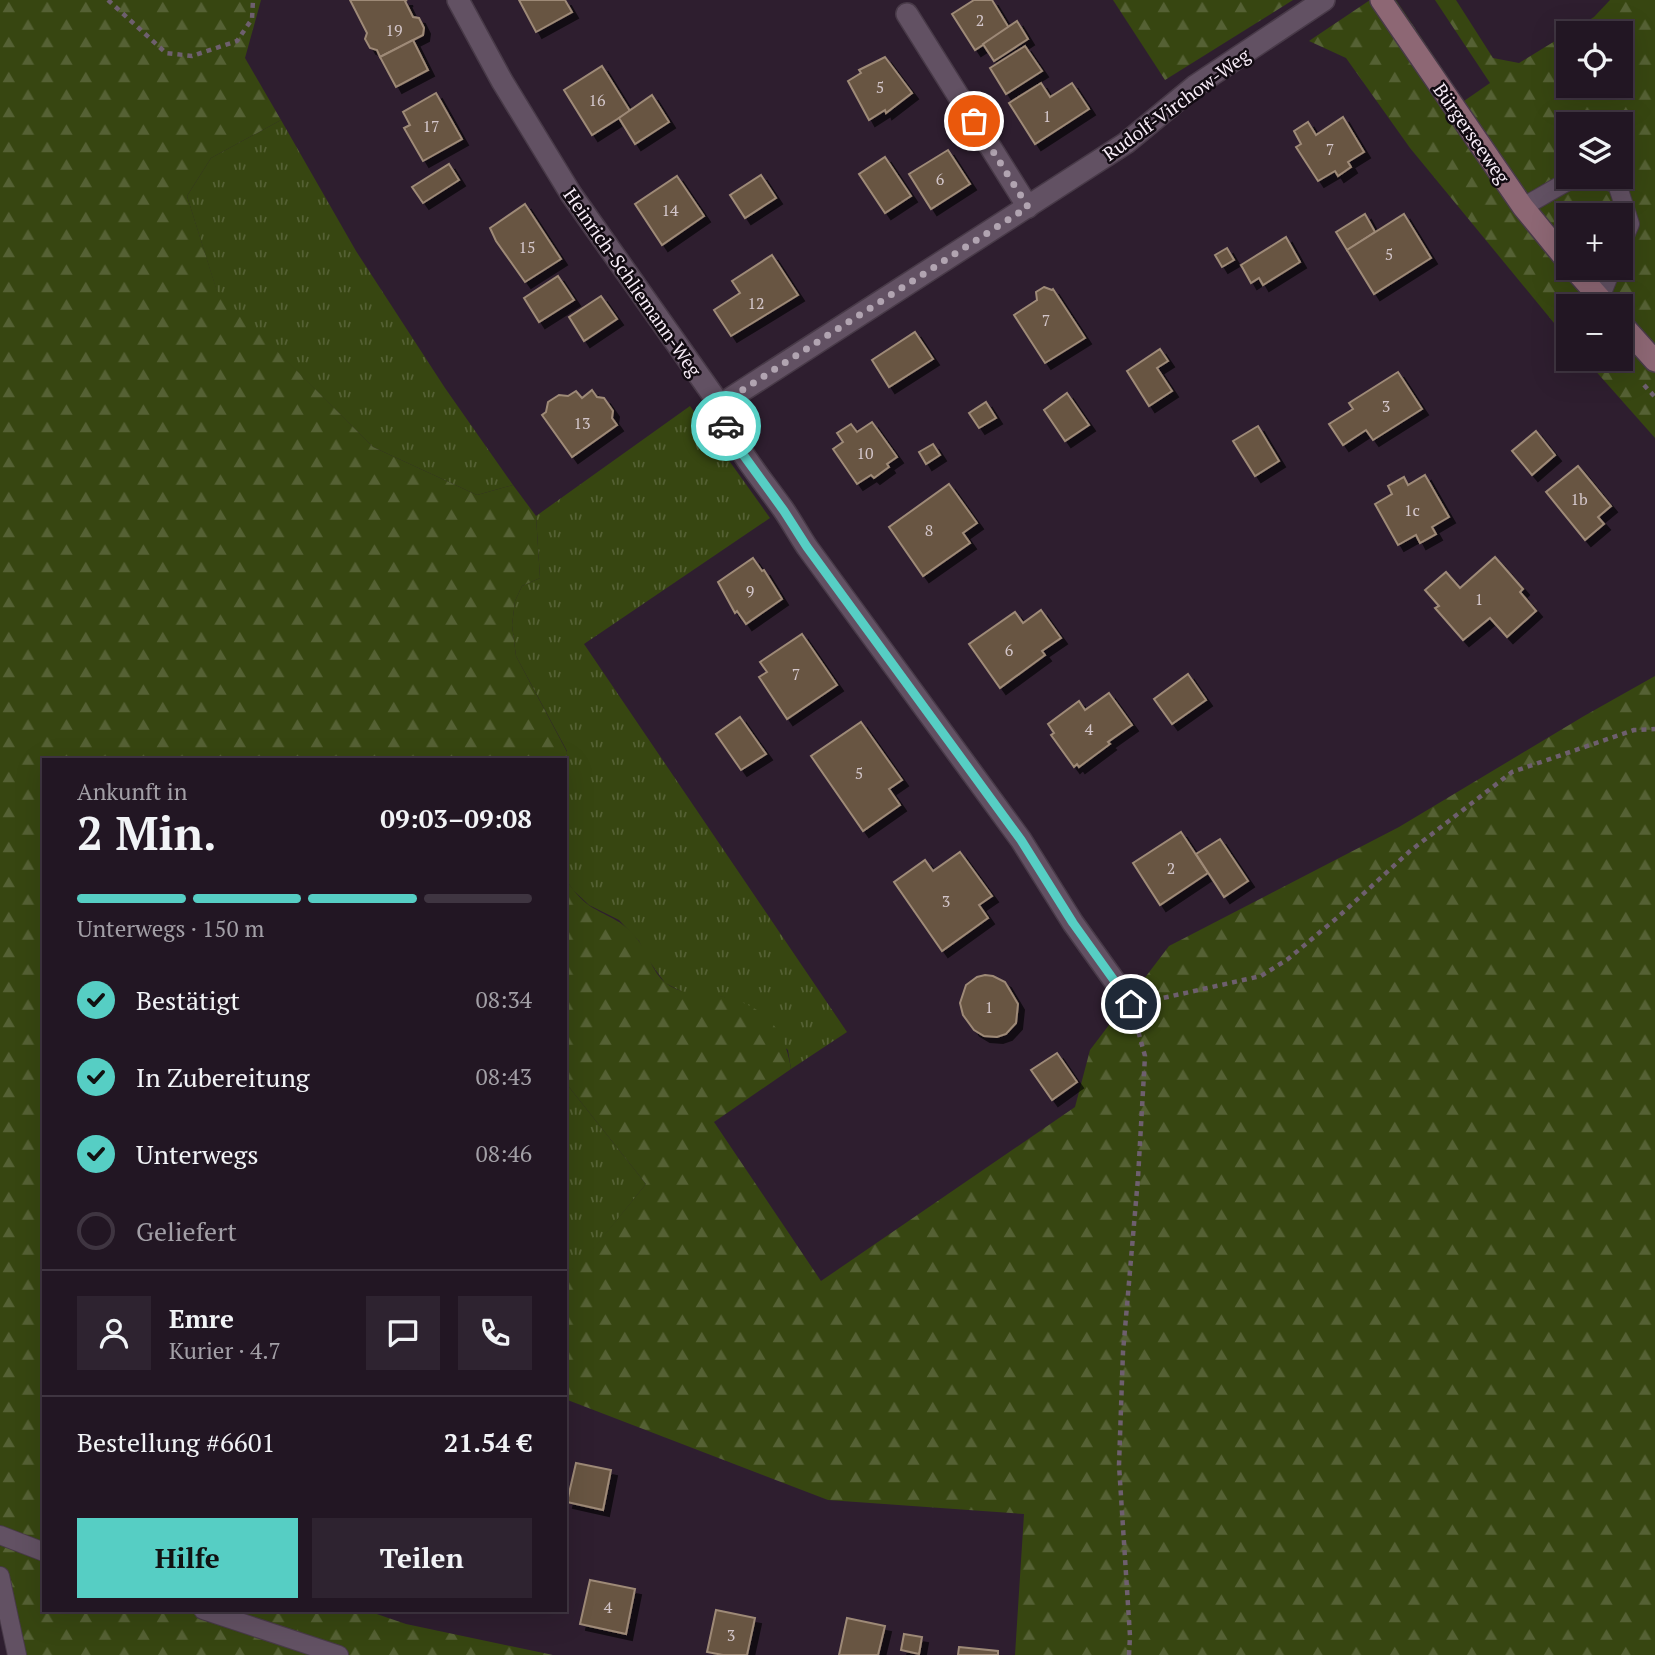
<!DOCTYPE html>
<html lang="de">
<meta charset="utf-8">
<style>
body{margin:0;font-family:"PT Serif",serif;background:#2e2330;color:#f1f3f6;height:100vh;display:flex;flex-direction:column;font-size:26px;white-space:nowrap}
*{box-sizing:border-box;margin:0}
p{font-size:23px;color:#a29fa6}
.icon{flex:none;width:38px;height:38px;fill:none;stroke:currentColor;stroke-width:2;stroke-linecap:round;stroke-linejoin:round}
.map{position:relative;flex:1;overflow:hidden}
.side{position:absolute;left:42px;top:758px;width:525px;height:854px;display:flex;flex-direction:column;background:#221623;border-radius:0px;box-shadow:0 7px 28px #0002,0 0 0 2px #3f3541}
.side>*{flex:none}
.buttons{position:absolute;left:1556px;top:21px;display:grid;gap:14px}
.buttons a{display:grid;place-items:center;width:77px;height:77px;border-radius:0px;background:#221623;box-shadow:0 7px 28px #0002,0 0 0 2px #3f3541;font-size:35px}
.pin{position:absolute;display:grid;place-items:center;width:60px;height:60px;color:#fff;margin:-30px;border:4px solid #fff;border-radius:50%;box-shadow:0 2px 7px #0007}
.courier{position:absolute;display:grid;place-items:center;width:70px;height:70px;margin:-35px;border:5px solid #56cec4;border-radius:50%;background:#fff;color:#222;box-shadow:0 2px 9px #0007}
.summary em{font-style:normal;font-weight:800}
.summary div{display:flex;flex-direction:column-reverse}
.summary{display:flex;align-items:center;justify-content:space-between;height:119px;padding:0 35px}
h1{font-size:46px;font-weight:800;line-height:52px}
.bar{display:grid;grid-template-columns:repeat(4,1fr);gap:10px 7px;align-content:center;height:84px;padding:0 35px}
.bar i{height:9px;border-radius:5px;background:#3f3541}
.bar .current{background:#56cec4}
.bar p{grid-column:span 4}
.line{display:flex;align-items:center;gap:18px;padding:0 35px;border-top:2px solid #3f3541}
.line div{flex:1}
.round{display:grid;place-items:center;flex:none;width:74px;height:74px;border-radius:0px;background:#2e2330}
ol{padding:0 35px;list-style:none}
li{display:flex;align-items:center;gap:21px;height:77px}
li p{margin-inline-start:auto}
li .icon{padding:7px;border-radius:50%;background:#56cec4;color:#111;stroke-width:4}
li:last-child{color:#a29fa6}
li i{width:38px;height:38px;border:4px solid #3f3541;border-radius:50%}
.action{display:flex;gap:14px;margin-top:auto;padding:14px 35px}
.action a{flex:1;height:80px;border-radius:0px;background:#56cec4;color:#111;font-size:28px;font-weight:800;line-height:80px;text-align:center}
.action a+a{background:#2e2330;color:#f1f3f6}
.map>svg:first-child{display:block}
.grass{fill:url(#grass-tufts)}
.forest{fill:url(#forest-firs);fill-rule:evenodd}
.building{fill:#685443;stroke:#9e8a77;stroke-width:2;filter:url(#shadow)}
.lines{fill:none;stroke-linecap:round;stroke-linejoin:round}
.lane-casing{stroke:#483a48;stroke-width:20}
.street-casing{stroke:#483a48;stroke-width:24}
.secondary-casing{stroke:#483a48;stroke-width:24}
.path{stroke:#6e5f6e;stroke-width:4.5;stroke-dasharray:5 5;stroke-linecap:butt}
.lane{stroke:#625163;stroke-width:18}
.street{stroke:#625163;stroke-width:21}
.secondary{stroke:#8d6774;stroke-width:21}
.done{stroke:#b1a4b1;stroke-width:7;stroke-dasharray:0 12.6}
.route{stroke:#56cec4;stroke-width:9}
.labels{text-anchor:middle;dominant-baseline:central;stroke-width:5;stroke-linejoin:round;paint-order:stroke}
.number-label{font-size:16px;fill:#d3c6ca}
.street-label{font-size:19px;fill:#f7ecf7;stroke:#120b12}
</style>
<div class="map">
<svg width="1655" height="1655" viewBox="0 0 1655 1655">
<defs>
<pattern id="grass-tufts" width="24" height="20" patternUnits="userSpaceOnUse" patternTransform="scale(1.75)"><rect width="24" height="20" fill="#374611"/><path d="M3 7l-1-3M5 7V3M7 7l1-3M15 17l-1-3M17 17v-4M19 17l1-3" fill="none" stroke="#556134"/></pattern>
<pattern id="forest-firs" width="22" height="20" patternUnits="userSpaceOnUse" patternTransform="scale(1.75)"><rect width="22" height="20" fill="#374611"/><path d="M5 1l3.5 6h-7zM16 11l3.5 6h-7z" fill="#556134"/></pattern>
<filter id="shadow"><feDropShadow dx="6" dy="6" stdDeviation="0" flood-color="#0009"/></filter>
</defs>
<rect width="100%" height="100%" fill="#2e1e2f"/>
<g class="grass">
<polygon points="281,120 356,251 445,388 513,485 477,495 373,447 217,292 187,196 211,158"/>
<polygon points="690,406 770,518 584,644 847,1032 791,1069 788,1050 724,997 689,995 665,983 647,958 639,941 619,920 589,905 573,890 565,878 567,751 516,656 512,625 515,601 522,586 540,578 536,516"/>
<polygon points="565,1082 646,1184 579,1267 565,1271"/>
</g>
<g class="forest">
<polygon points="0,0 261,0 245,58 281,120 211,158 187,196 217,291 373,447 477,495 513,485 536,516 540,578 522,586 515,601 512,625 516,656 567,752 565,773 565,760 44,760 44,1610 365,1610 406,1624 553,1655 26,1655 0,1598"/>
<polygon points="1113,0 1293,0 1165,80"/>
<path d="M 1370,0 L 1396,0 L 1464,101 L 1490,83 L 1435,0 L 1456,0 L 1493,58 L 1519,63 L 1568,33 L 1568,86 L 1620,86 L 1620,33 L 1568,33 L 1594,17 L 1610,0 L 1655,0 L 1655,438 L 1585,359 L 1620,359 L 1620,306 L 1568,306 L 1568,340 L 1410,148 L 1346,58 L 1309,41 ZM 1568,124 L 1620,124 L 1620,177 L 1568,177 ZM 1568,215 L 1620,215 L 1620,268 L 1568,268 Z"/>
<path d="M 1655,676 L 1655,1655 L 1015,1655 L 1024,1514 L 828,1500 L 565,1399 L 565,1271 L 579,1266 L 646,1184 L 565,1082 L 565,878 C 572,889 580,899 590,906 C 609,918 623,920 638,940 C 648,953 653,974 667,984 C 686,997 704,992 724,997 C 765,1006 785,1029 791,1069 L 714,1122 L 821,1281 L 1075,1107 L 1090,1050 L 1169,946 L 1399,827 L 1584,716 Z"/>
</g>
<g class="building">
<polygon points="407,0 405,1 413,17 419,18 424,28 423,35 380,57 377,50 370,48 365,39 367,33 350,0"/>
<polygon points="519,0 565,0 572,12 536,32"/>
<polygon points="974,0 992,0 1009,28 975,50 952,14"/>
<polygon points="1017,21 1028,39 994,61 983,44"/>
<polygon points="413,40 428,70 396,87 380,57"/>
<polygon points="1025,46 1042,71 1006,94 990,68"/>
<polygon points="885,57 912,93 886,113 885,110 869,120 848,81 861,73 859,70"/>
<polygon points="602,66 630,111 592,135 564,90"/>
<polygon points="1041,83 1050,97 1072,83 1089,109 1035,144 1009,103"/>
<polygon points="436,93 462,139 423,161 404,128 410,125 403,112"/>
<polygon points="652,95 669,122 635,144 619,118"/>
<polygon points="1343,117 1364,152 1348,162 1351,167 1338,176 1335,171 1318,181 1296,147 1301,144 1294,131 1308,122 1316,135"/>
<polygon points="948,150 970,184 931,209 909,174"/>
<polygon points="885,157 911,196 885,213 859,174"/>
<polygon points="449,164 459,180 423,203 412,187"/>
<polygon points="761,175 776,198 745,218 730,195"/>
<polygon points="677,176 704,216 662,245 635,204"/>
<polygon points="525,204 561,259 525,282 496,241 490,228"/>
<polygon points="1365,214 1375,232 1347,250 1336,232"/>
<polygon points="1404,214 1431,258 1374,294 1347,250"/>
<polygon points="1286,237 1300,262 1263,285 1259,278 1251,283 1241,265"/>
<polygon points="1227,248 1234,260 1222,267 1215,255"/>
<polygon points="772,255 798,295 731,336 714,310 740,293 732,281"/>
<polygon points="558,276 574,300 539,322 524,298"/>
<polygon points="1044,287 1052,290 1053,289 1085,338 1045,363 1014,315 1037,300 1036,292"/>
<polygon points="601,296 617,319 584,341 569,317"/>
<polygon points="915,332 933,359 889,387 872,360"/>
<polygon points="1160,349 1168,361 1157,368 1172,391 1149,406 1127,371"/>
<polygon points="1398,372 1422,409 1373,440 1366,430 1343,445 1329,424 1353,409 1349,403"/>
<polygon points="592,390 597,397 604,398 613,411 612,418 617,425 572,457 542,415 546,412 548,402 559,395 568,396 576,391 582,398"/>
<polygon points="1067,393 1089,425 1065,441 1044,410"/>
<polygon points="986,402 996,418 979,428 969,413"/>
<polygon points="872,422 897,457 887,464 889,467 874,478 871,475 857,484 833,449 843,442 837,433 851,424 857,432"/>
<polygon points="1258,426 1279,461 1255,476 1233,441"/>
<polygon points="1536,431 1555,455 1532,475 1512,451"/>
<polygon points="933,444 940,455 926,464 919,452"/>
<polygon points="1578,466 1611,506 1598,517 1604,524 1585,540 1546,492"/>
<polygon points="1425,475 1449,517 1432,527 1436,534 1420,543 1416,535 1398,545 1375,504 1392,494 1388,486 1404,477 1408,485"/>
<polygon points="949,484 977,523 963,533 970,543 923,576 889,527"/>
<polygon points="1495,557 1523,589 1520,592 1536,611 1507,637 1490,618 1463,640 1435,608 1439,606 1425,590 1446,572 1460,588"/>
<polygon points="753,558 762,571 764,570 782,599 746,624 737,611 735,613 718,582"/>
<polygon points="1041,610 1061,638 1042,651 1045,655 1000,688 969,644 1015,612 1023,623"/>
<polygon points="802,634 837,685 787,719 759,677 767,672 760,662"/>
<polygon points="1188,674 1206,700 1172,724 1154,699"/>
<polygon points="1109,693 1132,725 1108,742 1110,744 1079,767 1077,764 1074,767 1051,735 1054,733 1048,724 1079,701 1085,710"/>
<polygon points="740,717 766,754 741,770 716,734"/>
<polygon points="861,722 902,780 889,789 900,805 863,831 811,756"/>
<polygon points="1181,832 1208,873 1160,905 1133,863"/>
<polygon points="1220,839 1248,881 1224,897 1196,854"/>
<polygon points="960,852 992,896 979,905 988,918 942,951 894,882 925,860 933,871"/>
<polygon points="985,975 993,976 1005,982 1018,1004 1016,1023 1006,1034 997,1037 984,1036 974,1030 963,1015 960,1003 966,985 977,977"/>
<polygon points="1057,1053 1077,1082 1052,1100 1031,1070"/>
<polygon points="576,1463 611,1470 603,1510 567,1502"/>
<polygon points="590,1580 635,1589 626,1634 580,1624"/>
<polygon points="716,1610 755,1618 747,1655 723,1655 707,1652"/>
<polygon points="847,1618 885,1626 878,1655 839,1655"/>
<polygon points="904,1634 922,1637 919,1654 901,1650"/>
<polygon points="959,1647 998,1651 998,1655 958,1655"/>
</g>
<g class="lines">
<g class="lane-casing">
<g id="lane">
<polyline points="1598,177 1617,184 1630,224 1620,247"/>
<polyline points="1523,207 1575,177"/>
<polyline points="1600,298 1612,268"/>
<polyline points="0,1535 44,1552"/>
<polyline points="0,1576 17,1655"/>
<polyline points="203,1610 339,1655"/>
</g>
</g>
<g class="street-casing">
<g id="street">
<path d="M 458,0 L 502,81 L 571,194 L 720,405 C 732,446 759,475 783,509 C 792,522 799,535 807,547 L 1021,840 L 1073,923 L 1131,1004"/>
<polyline points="907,14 1028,207"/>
<polyline points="720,405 1126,143 1195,86 1324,0"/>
</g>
</g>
<g class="secondary-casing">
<g id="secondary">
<polyline points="1381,0 1523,207 1568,262"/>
<polyline points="1573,268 1607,306"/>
<polyline points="1620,322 1655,361"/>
</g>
</g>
<g class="path">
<polyline points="108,0 166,53 192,56 237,41 252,19 253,0"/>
<polyline points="1644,385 1655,397"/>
<polyline points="1154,1000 1261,976 1288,959 1338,917 1410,851 1512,772 1634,730 1655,729"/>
<polyline points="1129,1655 1130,1636 1119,1465 1123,1352 1138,1178 1145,1056 1137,1027"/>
</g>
<use href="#lane" class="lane"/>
<use href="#street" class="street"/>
<use href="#secondary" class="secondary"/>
</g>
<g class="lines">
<polyline class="done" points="726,426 719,405 1028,207 974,121"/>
<polyline class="route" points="726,426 739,449 784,511 807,547 1021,840 1073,923 1131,1004"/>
</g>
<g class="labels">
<g class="number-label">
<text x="980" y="20">2</text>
<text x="394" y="30">19</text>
<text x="880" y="87">5</text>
<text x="597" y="100">16</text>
<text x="1047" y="116">1</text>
<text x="431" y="126">17</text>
<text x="1330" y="149">7</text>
<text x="940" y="179">6</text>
<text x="670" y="210">14</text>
<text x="527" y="247">15</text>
<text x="1389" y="254">5</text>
<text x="756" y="303">12</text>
<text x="1046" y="320">7</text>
<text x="1386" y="406">3</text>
<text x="582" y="423">13</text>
<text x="865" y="453">10</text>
<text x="1579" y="499">1b</text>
<text x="1412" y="510">1c</text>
<text x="929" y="530">8</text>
<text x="750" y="591">9</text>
<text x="1479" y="599">1</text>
<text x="1009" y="650">6</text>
<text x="796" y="674">7</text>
<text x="1089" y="729">4</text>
<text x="859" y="773">5</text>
<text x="1171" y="868">2</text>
<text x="946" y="901">3</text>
<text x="989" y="1007">1</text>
<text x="608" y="1607">4</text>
<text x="731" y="1635">3</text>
</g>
<g class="street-label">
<text transform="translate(1176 104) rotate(-36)">Rudolf-Virchow-Weg</text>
<text transform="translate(1472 133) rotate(55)">Bürgerseeweg</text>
<text transform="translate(633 282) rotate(55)">Heinrich-Schliemann-Weg</text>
</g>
</g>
</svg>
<div class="buttons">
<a><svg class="icon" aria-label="locate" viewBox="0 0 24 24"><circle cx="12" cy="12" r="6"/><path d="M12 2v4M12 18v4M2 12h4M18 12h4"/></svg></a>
<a><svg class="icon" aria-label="layers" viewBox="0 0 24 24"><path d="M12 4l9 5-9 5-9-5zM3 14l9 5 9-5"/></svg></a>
<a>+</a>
<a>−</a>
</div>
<div class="pin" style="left:974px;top:121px;background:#ea580c"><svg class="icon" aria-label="bag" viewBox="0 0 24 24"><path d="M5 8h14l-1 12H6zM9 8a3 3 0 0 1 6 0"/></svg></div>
<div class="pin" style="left:1131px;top:1004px;background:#1f2937"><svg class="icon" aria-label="home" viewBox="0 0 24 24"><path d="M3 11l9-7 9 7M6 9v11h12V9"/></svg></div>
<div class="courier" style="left:726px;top:426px"><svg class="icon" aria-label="car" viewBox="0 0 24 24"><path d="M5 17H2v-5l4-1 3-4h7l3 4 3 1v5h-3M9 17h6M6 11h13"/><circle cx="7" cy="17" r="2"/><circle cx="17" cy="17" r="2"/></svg></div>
<section class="side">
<div class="summary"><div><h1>2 Min.</h1><p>Ankunft in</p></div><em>09:03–09:08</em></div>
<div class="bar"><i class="current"></i><i class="current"></i><i class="current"></i><i></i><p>Unterwegs · 150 m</p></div>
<ol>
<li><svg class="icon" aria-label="check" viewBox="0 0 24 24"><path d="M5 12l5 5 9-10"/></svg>Bestätigt<p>08:34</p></li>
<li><svg class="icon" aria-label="check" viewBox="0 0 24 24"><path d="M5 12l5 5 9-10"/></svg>In Zubereitung<p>08:43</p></li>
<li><svg class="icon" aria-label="check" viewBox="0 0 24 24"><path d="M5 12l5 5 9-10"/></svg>Unterwegs<p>08:46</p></li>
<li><i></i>Geliefert</li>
</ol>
<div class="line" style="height:126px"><a class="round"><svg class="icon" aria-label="person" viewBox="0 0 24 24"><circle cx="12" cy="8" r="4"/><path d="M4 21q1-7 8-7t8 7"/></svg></a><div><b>Emre</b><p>Kurier · 4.7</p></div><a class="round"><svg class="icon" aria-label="chat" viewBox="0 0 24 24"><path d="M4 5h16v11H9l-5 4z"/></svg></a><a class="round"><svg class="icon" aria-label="phone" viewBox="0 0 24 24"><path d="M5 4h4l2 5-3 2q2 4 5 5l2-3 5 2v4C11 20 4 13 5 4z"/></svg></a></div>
<div class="line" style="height:91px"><div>Bestellung #6601</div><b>21.54 €</b></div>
<div class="action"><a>Hilfe</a><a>Teilen</a></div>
</section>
</div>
